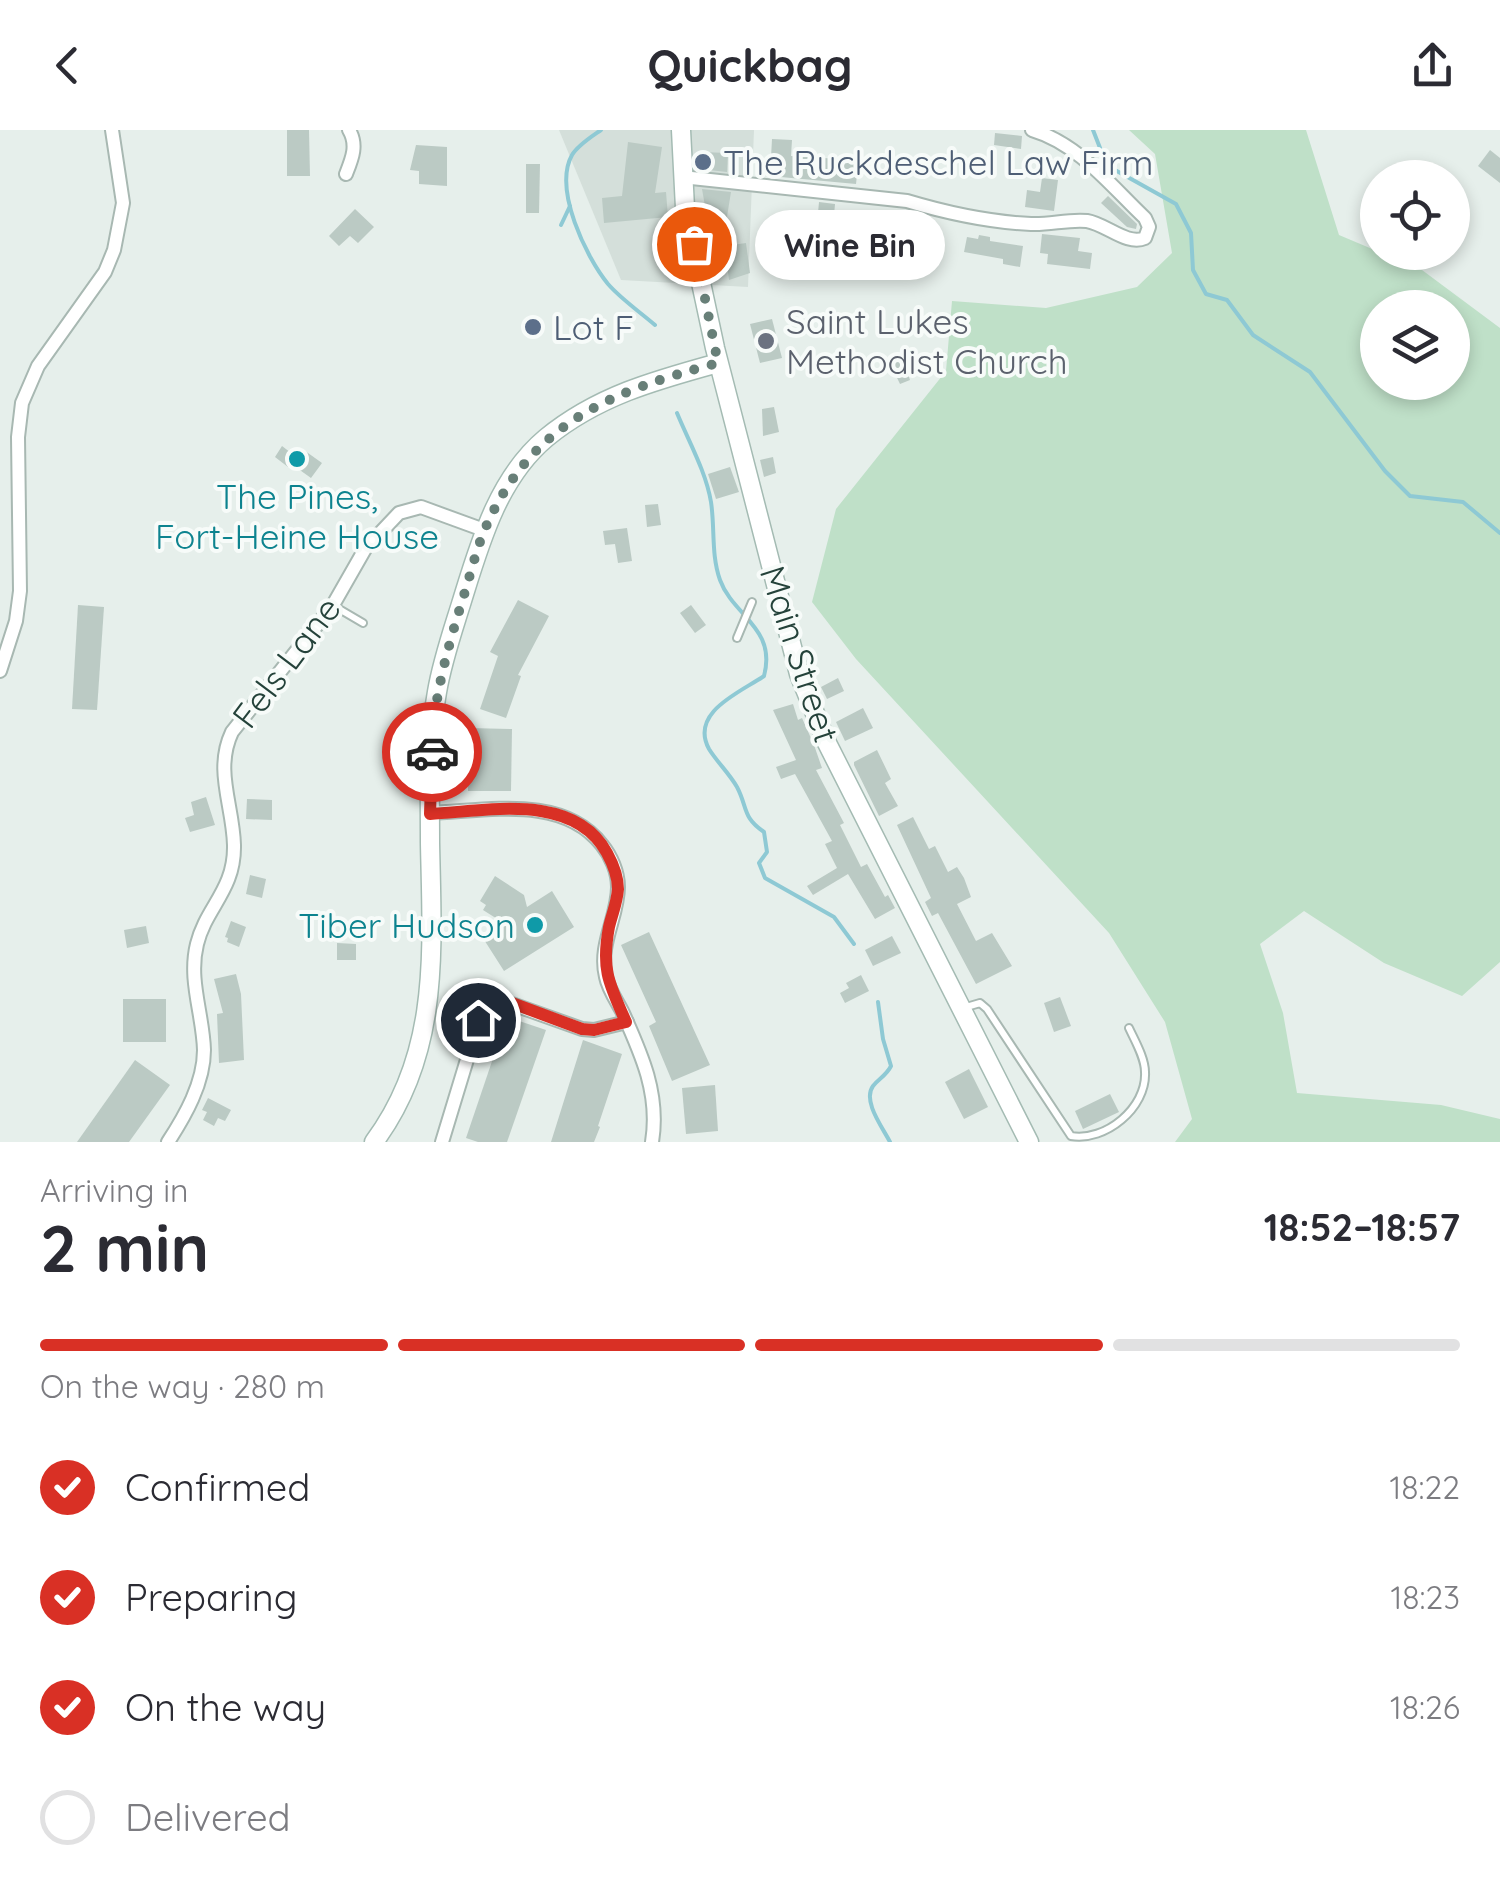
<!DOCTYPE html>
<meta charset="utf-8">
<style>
body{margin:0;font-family:Quicksand,sans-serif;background:#f2f2f3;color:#2b2b33;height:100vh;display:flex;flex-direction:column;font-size:38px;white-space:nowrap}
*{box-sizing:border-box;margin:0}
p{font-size:32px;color:#7c7c81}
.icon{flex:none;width:55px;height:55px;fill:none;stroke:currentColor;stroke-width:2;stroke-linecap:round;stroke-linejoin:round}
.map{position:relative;height:1012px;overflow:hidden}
.details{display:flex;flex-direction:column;background:#fff;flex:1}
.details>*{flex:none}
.fabs{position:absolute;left:1360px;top:30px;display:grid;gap:20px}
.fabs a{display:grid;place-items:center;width:110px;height:110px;border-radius:50%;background:#fff;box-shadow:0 5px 15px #0003;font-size:50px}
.pin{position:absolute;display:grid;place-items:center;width:85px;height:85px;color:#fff;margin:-42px;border:5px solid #fff;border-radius:50%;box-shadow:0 2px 10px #0007}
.courier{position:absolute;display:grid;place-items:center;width:100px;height:100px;margin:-50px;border:8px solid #d93025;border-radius:50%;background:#fff;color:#222;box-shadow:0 2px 12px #0007}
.bubble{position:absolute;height:70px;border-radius:35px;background:#fff;box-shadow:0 5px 15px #0003;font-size:32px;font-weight:800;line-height:70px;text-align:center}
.head em{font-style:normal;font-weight:800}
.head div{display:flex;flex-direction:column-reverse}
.head{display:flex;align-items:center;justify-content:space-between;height:170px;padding:0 40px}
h1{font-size:65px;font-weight:800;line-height:75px}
.bar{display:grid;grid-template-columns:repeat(4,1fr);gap:15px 10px;align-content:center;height:120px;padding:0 40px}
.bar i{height:12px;border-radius:8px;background:#e1e1e2}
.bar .on{background:#d93025}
.bar p{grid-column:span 4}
ol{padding:0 40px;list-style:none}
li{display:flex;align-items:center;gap:30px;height:110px}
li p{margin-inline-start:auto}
li .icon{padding:10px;border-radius:50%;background:#d93025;color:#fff;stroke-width:4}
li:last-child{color:#7c7c81}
li i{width:55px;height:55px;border:5px solid #e1e1e2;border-radius:50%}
header{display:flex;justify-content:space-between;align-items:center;height:130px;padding:0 40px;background:#fff;font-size:45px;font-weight:800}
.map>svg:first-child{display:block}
.built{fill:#d4dfda}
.green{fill:#bfe0c8;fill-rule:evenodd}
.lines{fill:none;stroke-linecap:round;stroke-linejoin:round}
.stream{stroke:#8ec9d4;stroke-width:4}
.building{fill:#bbcac4}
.service-casing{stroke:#a8b8b2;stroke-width:10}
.minor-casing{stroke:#a8b8b2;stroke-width:16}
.secondary-casing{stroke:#a4bbb3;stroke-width:21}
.service{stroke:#fff;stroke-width:6}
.minor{stroke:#fff;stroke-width:12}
.secondary{stroke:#fff;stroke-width:18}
.done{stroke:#687f78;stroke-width:10;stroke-dasharray:0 18}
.route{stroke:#d93025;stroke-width:12}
.service-dot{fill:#5c6f8a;stroke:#f7fbf9;stroke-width:4}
.worship-dot{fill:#6b7280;stroke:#f7fbf9;stroke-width:4}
.culture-dot{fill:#0f9aa8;stroke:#f7fbf9;stroke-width:4}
.labels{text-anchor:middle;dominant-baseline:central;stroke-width:8;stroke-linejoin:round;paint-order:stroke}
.service-label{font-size:35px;fill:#4e5e75;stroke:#f7fbf9;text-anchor:start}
.worship-label{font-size:35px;fill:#5b616d;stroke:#f7fbf9;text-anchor:start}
.culture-label{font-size:35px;fill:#0d838f;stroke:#f7fbf9}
.street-label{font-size:35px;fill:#24423a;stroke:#f7fbf9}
</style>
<header><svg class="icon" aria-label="back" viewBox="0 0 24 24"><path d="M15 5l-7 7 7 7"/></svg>Quickbag<svg class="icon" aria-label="share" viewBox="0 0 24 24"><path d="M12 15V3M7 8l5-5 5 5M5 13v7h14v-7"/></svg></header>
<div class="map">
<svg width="1500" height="1012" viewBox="0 0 1500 1012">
<rect width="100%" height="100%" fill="#e6efeb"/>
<polygon class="built" points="559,0 754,0 748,157 621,150"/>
<path class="green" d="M 1129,0 L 1306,0 L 1339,105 L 1422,140 L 1500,198 L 1500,832 L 1462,866 L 1384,833 L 1304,781 L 1260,814 L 1283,883 L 1297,963 L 1441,975 L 1500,989 L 1500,1012 L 1175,1012 L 1192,989 L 1165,892 L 1109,803 L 856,529 L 812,472 L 836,379 L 946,241 L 952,171 L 1046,178 L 1137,157 L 1172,123 L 1155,24 ZM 1378,178 L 1452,178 L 1452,252 L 1378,252 Z"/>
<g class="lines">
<g class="stream">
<path d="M 601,0 C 591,7 578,15 572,25 C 553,59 586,127 608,154 C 621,169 640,182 655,195"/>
<polyline points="1093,0 1102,23 1115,40 1176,74 1191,103 1193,140 1206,164 1227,170 1253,205 1310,242 1385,341 1410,366 1463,372 1500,403"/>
<polyline points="561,95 570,76"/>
<path d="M 677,283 C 689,312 706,342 711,372 C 715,398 711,425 720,450 C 733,486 777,498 764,546 C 741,562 689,582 709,619 C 717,632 729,643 737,657 C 748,678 742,687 764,702 L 767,722 L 759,733 L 765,748 L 834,787 L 854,814"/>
<path d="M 878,872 L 883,909 L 891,936 C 886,946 879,948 873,956 C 862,971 883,998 890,1012"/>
</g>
</g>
<g class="building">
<polygon points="287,0 309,0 310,46 287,46"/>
<polygon points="995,3 1022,6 1021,19 994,15"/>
<polygon points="772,9 792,10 791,26 840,29 841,25 859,27 856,54 770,46"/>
<polygon points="628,12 662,17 655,63 666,62 668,87 604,93 602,68 622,66"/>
<polygon points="416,15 447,17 447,56 419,54 419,41 410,40"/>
<polygon points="1490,20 1500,28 1500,53 1478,36"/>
<polygon points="701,22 728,23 727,42 700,39"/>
<polygon points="526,34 540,34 539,83 526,83"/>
<polygon points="1042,48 1058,50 1054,81 1025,77 1027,60 1040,62"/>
<polygon points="702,59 731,62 725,99 733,99 733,111 710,111 711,77 705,76"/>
<polygon points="1108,66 1137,94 1136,99 1127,97 1101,73"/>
<polygon points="819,72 835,74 833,96 817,94"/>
<polygon points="355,79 374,97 358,113 350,106 339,116 329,106"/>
<polygon points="883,100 906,102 904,130 866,127 866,134 841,137 842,101"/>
<polygon points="1042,104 1080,108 1078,121 1092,123 1090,139 1047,134 1048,124 1040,123"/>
<polygon points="979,105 990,107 990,111 1023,116 1020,137 1003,134 1003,129 964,122 967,107 978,109"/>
<polygon points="746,113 750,143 729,150 725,116"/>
<polygon points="802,121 804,146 784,146 782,122"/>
<polygon points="772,189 782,228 760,233 750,194"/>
<polygon points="910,219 919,239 908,244 910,250 900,254 888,229"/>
<polygon points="774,277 779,302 763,306 762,279"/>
<polygon points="282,316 295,326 301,318 322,333 311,348 290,333 288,337 275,327"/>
<polygon points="773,327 776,343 764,347 760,330"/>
<polygon points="730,337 739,362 716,369 708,344"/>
<polygon points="658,374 661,395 647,397 645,375"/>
<polygon points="627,398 632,431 618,433 615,414 605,415 603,401"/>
<polygon points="518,470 549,486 518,545 521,546 506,588 480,579 498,526 490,522"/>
<polygon points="78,475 104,477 97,580 72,579"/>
<polygon points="691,475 706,495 695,503 680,483"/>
<polygon points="838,548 844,561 827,569 821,557"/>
<polygon points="793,574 798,590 802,588 814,615 822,638 816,640 844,693 840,695 861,737 867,734 885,767 888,765 895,778 875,789 848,744 813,765 807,756 837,738 825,714 832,711 795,644 781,649 776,637 796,630 773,580"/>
<polygon points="863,578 873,598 845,611 836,592"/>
<polygon points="469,598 512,599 511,661 468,661"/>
<polygon points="877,620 891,649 885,653 898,676 879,686 854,635 854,632"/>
<polygon points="206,667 215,695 190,702 185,688 194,685 191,672"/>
<polygon points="247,669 272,670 272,690 246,689"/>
<polygon points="913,687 929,719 935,716 948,742 957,737 964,748 971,767 957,774 976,811 992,803 1012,836 976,854 938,783 932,786 925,772 931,768 897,695"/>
<polygon points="250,745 266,749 262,768 246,764"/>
<polygon points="495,746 524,765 527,777 552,761 574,797 504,841 481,805 502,792 483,780 486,775 480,771"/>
<polygon points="231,791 246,797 239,817 227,812 228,808 225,807"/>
<polygon points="146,796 149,813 127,818 124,800"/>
<polygon points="649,802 710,935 672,951 649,896 656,892 621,815"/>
<polygon points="892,806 901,823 873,836 865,820"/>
<polygon points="337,813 356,814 356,830 337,830"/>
<polygon points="236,844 241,864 244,930 219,933 217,884 223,883 214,849"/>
<polygon points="861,845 869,861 845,873 840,863 849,858 846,853"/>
<polygon points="1060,867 1071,896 1054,902 1044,873"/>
<rect x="123" y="869" width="43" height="43"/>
<polygon points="507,887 546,900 507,1012 478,1012 466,1008"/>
<polygon points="583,910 622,924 598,996 600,997 594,1012 551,1012"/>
<polygon points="135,930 170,955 129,1012 77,1012"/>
<polygon points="969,939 988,977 964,989 945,952"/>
<polygon points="715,955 718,1001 686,1004 682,958"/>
<polygon points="1110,964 1119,982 1083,999 1075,981"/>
<polygon points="208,968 231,980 225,991 218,988 214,996 203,990 207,982 202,980"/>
</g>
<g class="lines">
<g class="service-casing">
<g id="service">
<polyline points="334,476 363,493"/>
<polyline points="737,508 752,472"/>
<path d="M 963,878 L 980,873 L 987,879 L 1071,1006 C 1105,1012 1147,978 1145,942 C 1145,928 1135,911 1129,898"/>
</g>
</g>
<g class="minor-casing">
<g id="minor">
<path d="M 346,44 C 352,29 358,15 349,0"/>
<path d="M 682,47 L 907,71 C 947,83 989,92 1031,94 C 1050,95 1068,89 1087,91 C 1106,94 1127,116 1145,108 L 1149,97 L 1145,88 C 1110,55 1079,14 1032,0"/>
<polyline points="0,541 16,491 20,461 18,307 22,273 38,236 105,142 114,120 123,73 112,0"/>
<path d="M 430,683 C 486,681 563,664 602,715 C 611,726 618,742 618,757 C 618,787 598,815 606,847 C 608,858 616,870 622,881 C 641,923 660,964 652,1012"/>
<path d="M 168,1012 C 185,986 204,953 204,920 C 203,884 188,850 197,814 C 206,777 235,760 234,715 C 233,675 214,640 232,602 L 333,475 L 365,419 L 399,383 L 421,377 L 484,400"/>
<polyline points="442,1012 479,890 492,876 509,873 582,899 594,900 627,892"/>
</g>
</g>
<g class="secondary-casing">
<g id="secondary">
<polyline points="681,0 685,78 715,218 799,544 827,613 1029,1012"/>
<path d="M 374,1012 C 441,922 432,819 430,713 C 430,664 428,611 437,562 C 442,532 452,503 461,474 C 479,416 497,349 546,308 C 597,266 656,250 718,233"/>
</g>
</g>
<use href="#service" class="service"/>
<use href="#minor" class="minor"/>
<use href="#secondary" class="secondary"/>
</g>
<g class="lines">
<path class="done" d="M 432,622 C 433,568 448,517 464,465 C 471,443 476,420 485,399 C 531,292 613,261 718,233 L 694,114"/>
<path class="route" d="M 432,622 L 430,684 C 487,681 574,662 607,723 C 613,734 618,746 618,759 C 617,773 612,784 609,797 C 601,839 609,854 626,892 L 594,900 L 582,899 L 509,872 L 492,876 L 478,890"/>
</g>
<g class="service-dot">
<circle cx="703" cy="32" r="10"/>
<circle cx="533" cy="197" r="10"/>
</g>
<circle class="worship-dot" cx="766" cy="211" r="10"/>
<g class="culture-dot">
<circle cx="297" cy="329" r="10"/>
<circle cx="535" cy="795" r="10"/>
</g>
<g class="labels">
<g class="service-label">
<text x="723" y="32">The Ruckdeschel Law Firm</text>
<text x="553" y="197">Lot F</text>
</g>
<g class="worship-label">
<text x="786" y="191">Saint Lukes<tspan x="786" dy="40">Methodist Church</tspan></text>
</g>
<g class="culture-label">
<text x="297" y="366">The Pines,<tspan x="297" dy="40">Fort-Heine House</tspan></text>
<text x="515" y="795" text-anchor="end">Tiber Hudson</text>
</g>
<g class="street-label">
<text transform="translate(800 524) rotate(72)">Main Street</text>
<text transform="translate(286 532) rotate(-53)">Fels Lane</text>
</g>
</g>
</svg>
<div class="fabs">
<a><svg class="icon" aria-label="locate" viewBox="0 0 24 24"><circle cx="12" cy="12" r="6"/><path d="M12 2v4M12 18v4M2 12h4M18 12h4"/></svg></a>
<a><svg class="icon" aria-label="layers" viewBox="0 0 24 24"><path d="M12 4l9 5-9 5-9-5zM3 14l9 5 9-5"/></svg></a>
</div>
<div class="pin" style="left:694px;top:114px;background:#ea580c"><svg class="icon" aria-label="bag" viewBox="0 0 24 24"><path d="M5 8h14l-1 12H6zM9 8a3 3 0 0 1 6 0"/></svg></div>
<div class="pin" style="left:478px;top:890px;background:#1f2937"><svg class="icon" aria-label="home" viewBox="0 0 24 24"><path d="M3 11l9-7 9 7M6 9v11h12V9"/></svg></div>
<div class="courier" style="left:432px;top:622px"><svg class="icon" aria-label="car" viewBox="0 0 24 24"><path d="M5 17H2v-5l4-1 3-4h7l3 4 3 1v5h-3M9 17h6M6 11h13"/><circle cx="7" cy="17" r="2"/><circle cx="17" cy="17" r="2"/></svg></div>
<div class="bubble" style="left:755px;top:80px;width:190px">Wine Bin</div>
</div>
<section class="details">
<div class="head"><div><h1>2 min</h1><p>Arriving in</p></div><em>18:52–18:57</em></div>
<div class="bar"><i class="on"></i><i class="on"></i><i class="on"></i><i></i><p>On the way · 280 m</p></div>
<ol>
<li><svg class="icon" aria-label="check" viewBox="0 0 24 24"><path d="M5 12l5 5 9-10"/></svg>Confirmed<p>18:22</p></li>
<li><svg class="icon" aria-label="check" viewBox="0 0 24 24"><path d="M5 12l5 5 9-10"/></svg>Preparing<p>18:23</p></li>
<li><svg class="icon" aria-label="check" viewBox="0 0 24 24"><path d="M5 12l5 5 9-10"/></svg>On the way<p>18:26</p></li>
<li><i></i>Delivered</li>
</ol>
</section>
